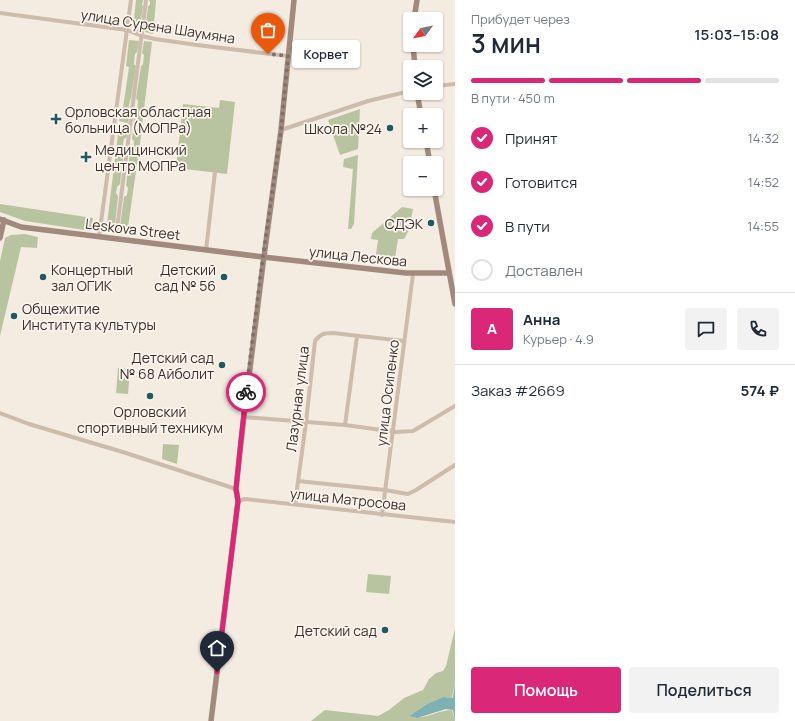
<!DOCTYPE html>
<html lang="ru">
<meta charset="utf-8">
<style>
body{margin:0;font-family:Manrope,sans-serif;background:#f2f2f3;color:#1f2937;height:100vh;display:flex;flex-direction:column;font-size:15px;white-space:nowrap}
*{box-sizing:border-box;margin:0}
p{font-size:13px;color:#747a83}
.icon{flex:none;width:22px;height:22px;fill:none;stroke:currentColor;stroke-width:2;stroke-linecap:round;stroke-linejoin:round}
.map{position:relative;flex:1;overflow:hidden}
.sheet{display:flex;flex-direction:column;background:#fff;width:340px}
.sheet>*{flex:none}
.needle{width:26px;rotate:238deg}
.controls{position:absolute;left:403px;top:12px;display:grid;gap:8px}
.controls a{display:grid;place-items:center;width:40px;height:40px;border-radius:4px;background:#fff;box-shadow:0 1px 3px #0004;font-size:20px}
.pin{position:absolute;display:grid;place-items:center;width:34px;height:34px;color:#fff;margin:-41px -17px;border-radius:50% 50% 50% 0;rotate:-45deg;box-shadow:0 0 4px #0007}
.pin .icon{rotate:45deg}
.courier{position:absolute;display:grid;place-items:center;width:40px;height:40px;margin:-20px;border:3px solid #db2777;border-radius:50%;background:#fff;color:#222;box-shadow:0 1px 5px #0007}
.bubble{position:absolute;height:28px;border-radius:4px;background:#fff;box-shadow:0 1px 3px #0004;font-size:13px;font-weight:600;line-height:28px;text-align:center}
.head em{font-style:normal;font-weight:600}
.head div{display:flex;flex-direction:column-reverse}
.head{display:flex;align-items:center;justify-content:space-between;height:68px;padding:0 16px}
h1{font-size:26px;font-weight:600;line-height:30px}
.bar{display:grid;grid-template-columns:repeat(4,1fr);gap:6px 4px;align-content:center;height:48px;padding:0 16px}
.bar i{height:5px;border-radius:3px;background:#e0e1e3}
.bar .active{background:#db2777}
.bar p{grid-column:span 4}
.line{display:flex;align-items:center;gap:10px;padding:0 16px;border-top:1px solid #e0e1e3}
.line div{flex:1}
.round{display:grid;place-items:center;flex:none;width:42px;height:42px;border-radius:4px;background:#f2f2f3}
ol{padding:0 16px;list-style:none}
li{display:flex;align-items:center;gap:12px;height:44px}
li p{margin-inline-start:auto}
li .icon{padding:4px;border-radius:50%;background:#db2777;color:#fff;stroke-width:4}
li:last-child{color:#747a83}
li i{width:22px;height:22px;border:2px solid #e0e1e3;border-radius:50%}
.primary-button{display:flex;gap:8px;margin-top:auto;padding:8px 16px}
.primary-button a{flex:1;height:46px;border-radius:4px;background:#db2777;color:#fff;font-size:16px;font-weight:600;line-height:46px;text-align:center}
.primary-button a+a{background:#f2f2f3;color:#1f2937}
main{display:flex;flex:1;min-height:0}
.map>svg:first-child{display:block}
.green{fill:#b8c4a0}
.water{fill:#7fb0b2}
.lines{fill:none;stroke-linecap:round;stroke-linejoin:round}
.street{stroke:#cdbbac;stroke-width:4}
.secondary{stroke:#a18a7d;stroke-width:5.5}
.done{stroke:#7c716b;stroke-width:4;stroke-dasharray:0 7.2}
.route{stroke:#db2777;stroke-width:5}
.poi-dot{fill:#1f5a5e;stroke:#fbf5ee;stroke-width:1.5}
.labels{text-anchor:middle;dominant-baseline:central;stroke-width:3.5;stroke-linejoin:round;paint-order:stroke}
.street-label{font-size:14px;fill:#3b302b;stroke:#fbf5ee}
.poi-label{font-size:14px;fill:#3b302b;stroke:#fbf5ee;text-anchor:end}
</style>
<main>
<div class="map">
<svg width="455" height="721" viewBox="0 0 455 721">
<rect width="100%" height="100%" fill="#f4ebe1"/>
<g class="green">
<polygon points="136,0 143,0 142,5 143,6 139,32 135,31 133,28"/>
<polygon points="149,0 156,0 153,34 145,32 148,6 150,5 150,2"/>
<polygon points="129,40 139,41 137,52 135,54 134,64 136,66 131,98 130,100 128,111 130,113 128,123 119,121 121,110 123,108 129,67 126,66"/>
<polygon points="144,41 152,42 142,126 133,124 135,113 137,111 138,101 136,98 141,66 143,64 144,55 142,53"/>
<polygon points="220,100 235,102 227,174 176,168 183,104 219,108"/>
<polygon points="360,109 358,149 340,155 328,120"/>
<polygon points="119,126 128,127 127,137 124,139 122,149 124,151 120,184 117,187 116,193 118,196 115,225 107,224"/>
<polygon points="133,128 142,129 128,227 120,226 124,197 127,195 128,188 126,185 130,152 133,150 134,141 132,139"/>
<polygon points="358,155 354,224 351,229 348,229 353,169 343,167 344,159"/>
<polygon points="0,204 93,218 91,231 25,221 0,212"/>
<polygon points="402,207 413,209 409,230 404,239 398,239 395,258 376,255 378,240 371,239 372,233"/>
<polygon points="25,234 38,237 37,248 21,247 0,336 0,261 5,238 11,235"/>
<polygon points="118,368 130,369 128,394 116,393"/>
<polygon points="163,444 179,445 177,464 162,459"/>
<polygon points="368,574 391,576 389,594 366,592"/>
<path d="M 455,629 L 455,681 L 452,698 L 443,697 L 427,704 L 409,716 C 424,721 437,710 452,710 L 455,721 L 311,721 L 325,710 L 378,716 L 389,710 L 404,698 L 423,690 L 429,679 L 436,673 L 443,671 L 446,666 Z"/>
</g>
<polygon class="water" points="455,682 455,721 453,710 446,709 417,718 409,716 427,704 443,697 453,698"/>
<g class="lines">
<g class="street">
<polyline points="0,13 127,30 142,36 155,39 197,45 288,56"/>
<polyline points="436,86 455,84"/>
<polyline points="281,130 368,101 410,91"/>
<polyline points="117,229 146,0"/>
<polyline points="99,237 131,0"/>
<polyline points="206,250 215,172"/>
<polyline points="0,413 29,424 126,453 236,489"/>
<polyline points="243,417 345,425 396,432 413,431 455,406"/>
<polyline points="345,425 357,336"/>
<polyline points="298,481 385,490 408,494 416,490 455,465"/>
<polyline points="238,501 245,499 455,522"/>
<path d="M 295,504 L 306,422 L 315,341 C 320,334 324,333 333,333 L 404,341"/>
<polyline points="382,515 413,274"/>
</g>
<g class="secondary">
<polyline points="414,19 417,0"/>
<polyline points="413,45 415,67"/>
<polyline points="417,93 421,115"/>
<polyline points="426,141 430,163"/>
<polyline points="434,189 455,304"/>
<polyline points="0,219 21,227 263,257 406,273 449,273"/>
<polyline points="0,238 4,220"/>
<polyline points="211,721 238,501 236,489 241,441 263,264 281,130 294,0"/>
</g>
</g>
<g class="lines">
<polyline class="done" points="246,392 262,264 281,130 288,56 268,54"/>
<polyline class="route" points="217,672 238,501 236,489 246,392"/>
</g>
<g class="poi-dot">
<path d="M54 113h4v4h4v4h-4v4h-4v-4h-4v-4h4z"/>
<circle cx="390" cy="128" r="4"/>
<path d="M84 151h4v4h4v4h-4v4h-4v-4h-4v-4h4z"/>
<circle cx="431" cy="223" r="4"/>
<circle cx="43" cy="277" r="4"/>
<circle cx="224" cy="277" r="4"/>
<circle cx="14" cy="316" r="4"/>
<circle cx="222" cy="365" r="4"/>
<circle cx="150" cy="396" r="4"/>
<circle cx="385" cy="630" r="4"/>
</g>
<g class="labels">
<g class="street-label">
<text transform="translate(158 26) rotate(9)">улица Сурена Шаумяна</text>
<text transform="translate(133 229) rotate(7)">Leskova Street</text>
<text transform="translate(358 256) rotate(6)">улица Лескова</text>
<text transform="translate(387 393) rotate(-83)">улица Осипенко</text>
<text transform="translate(297 399) rotate(-83)">Лазурная улица</text>
<text transform="translate(348 499) rotate(6)">улица Матросова</text>
</g>
<g class="poi-label">
<text x="65" y="111" text-anchor="start">Орловская областная<tspan x="65" dy="16">больница (МОПРа)</tspan></text>
<text x="382" y="128">Школа №24</text>
<text x="95" y="149" text-anchor="start">Медицинский<tspan x="95" dy="16">центр МОПРа</tspan></text>
<text x="423" y="223">СДЭК</text>
<text x="51" y="269" text-anchor="start">Концертный<tspan x="51" dy="16">зал ОГИК</tspan></text>
<text x="216" y="269">Детский<tspan x="216" dy="16">сад № 56</tspan></text>
<text x="22" y="308" text-anchor="start">Общежитие<tspan x="22" dy="16">Института культуры</tspan></text>
<text x="214" y="357">Детский сад<tspan x="214" dy="16">№ 68 Айболит</tspan></text>
<text x="150" y="411" text-anchor="middle">Орловский<tspan x="150" dy="16">спортивный техникум</tspan></text>
<text x="377" y="630">Детский сад</text>
</g>
</g>
</svg>
<div class="controls">
<a><svg class="needle" viewBox="-14 -14 28 28"><path d="M0-13l5 13h-10z" fill="#e53935"/><path d="M0 13l5-13h-10z" fill="#747a83"/></svg></a>
<a><svg class="icon" aria-label="layers" viewBox="0 0 24 24"><path d="M12 4l9 5-9 5-9-5zM3 14l9 5 9-5"/></svg></a>
<a>+</a>
<a>−</a>
</div>
<div class="pin" style="left:268px;top:54px;background:#ea580c"><svg class="icon" aria-label="bag" viewBox="0 0 24 24"><path d="M5 8h14l-1 12H6zM9 8a3 3 0 0 1 6 0"/></svg></div>
<div class="pin" style="left:217px;top:672px;background:#1f2937"><svg class="icon" aria-label="home" viewBox="0 0 24 24"><path d="M3 11l9-7 9 7M6 9v11h12V9"/></svg></div>
<div class="courier" style="left:246px;top:392px"><svg class="icon" aria-label="bike" viewBox="0 0 24 24"><circle cx="6" cy="16" r="4"/><circle cx="18" cy="16" r="4"/><path d="M6 16l4-8h5l3 8M10 8l3 8H6M13 5h3"/></svg></div>
<div class="bubble" style="left:292px;top:40px;width:68px">Корвет</div>
</div>
<section class="sheet">
<div class="head"><div><h1>3 мин</h1><p>Прибудет через</p></div><em>15:03–15:08</em></div>
<div class="bar"><i class="active"></i><i class="active"></i><i class="active"></i><i></i><p>В пути · 450 m</p></div>
<ol>
<li><svg class="icon" aria-label="check" viewBox="0 0 24 24"><path d="M5 12l5 5 9-10"/></svg>Принят<p>14:32</p></li>
<li><svg class="icon" aria-label="check" viewBox="0 0 24 24"><path d="M5 12l5 5 9-10"/></svg>Готовится<p>14:52</p></li>
<li><svg class="icon" aria-label="check" viewBox="0 0 24 24"><path d="M5 12l5 5 9-10"/></svg>В пути<p>14:55</p></li>
<li><i></i>Доставлен</li>
</ol>
<div class="line" style="height:72px"><b class="round" style="background:#db2777;color:#fff">А</b><div><b>Анна</b><p>Курьер · 4.9</p></div><a class="round"><svg class="icon" aria-label="chat" viewBox="0 0 24 24"><path d="M4 5h16v11H9l-5 4z"/></svg></a><a class="round"><svg class="icon" aria-label="phone" viewBox="0 0 24 24"><path d="M5 4h4l2 5-3 2q2 4 5 5l2-3 5 2v4C11 20 4 13 5 4z"/></svg></a></div>
<div class="line" style="height:52px"><div>Заказ #2669</div><b>574 ₽</b></div>
<div class="primary-button"><a>Помощь</a><a>Поделиться</a></div>
</section>
</main>
